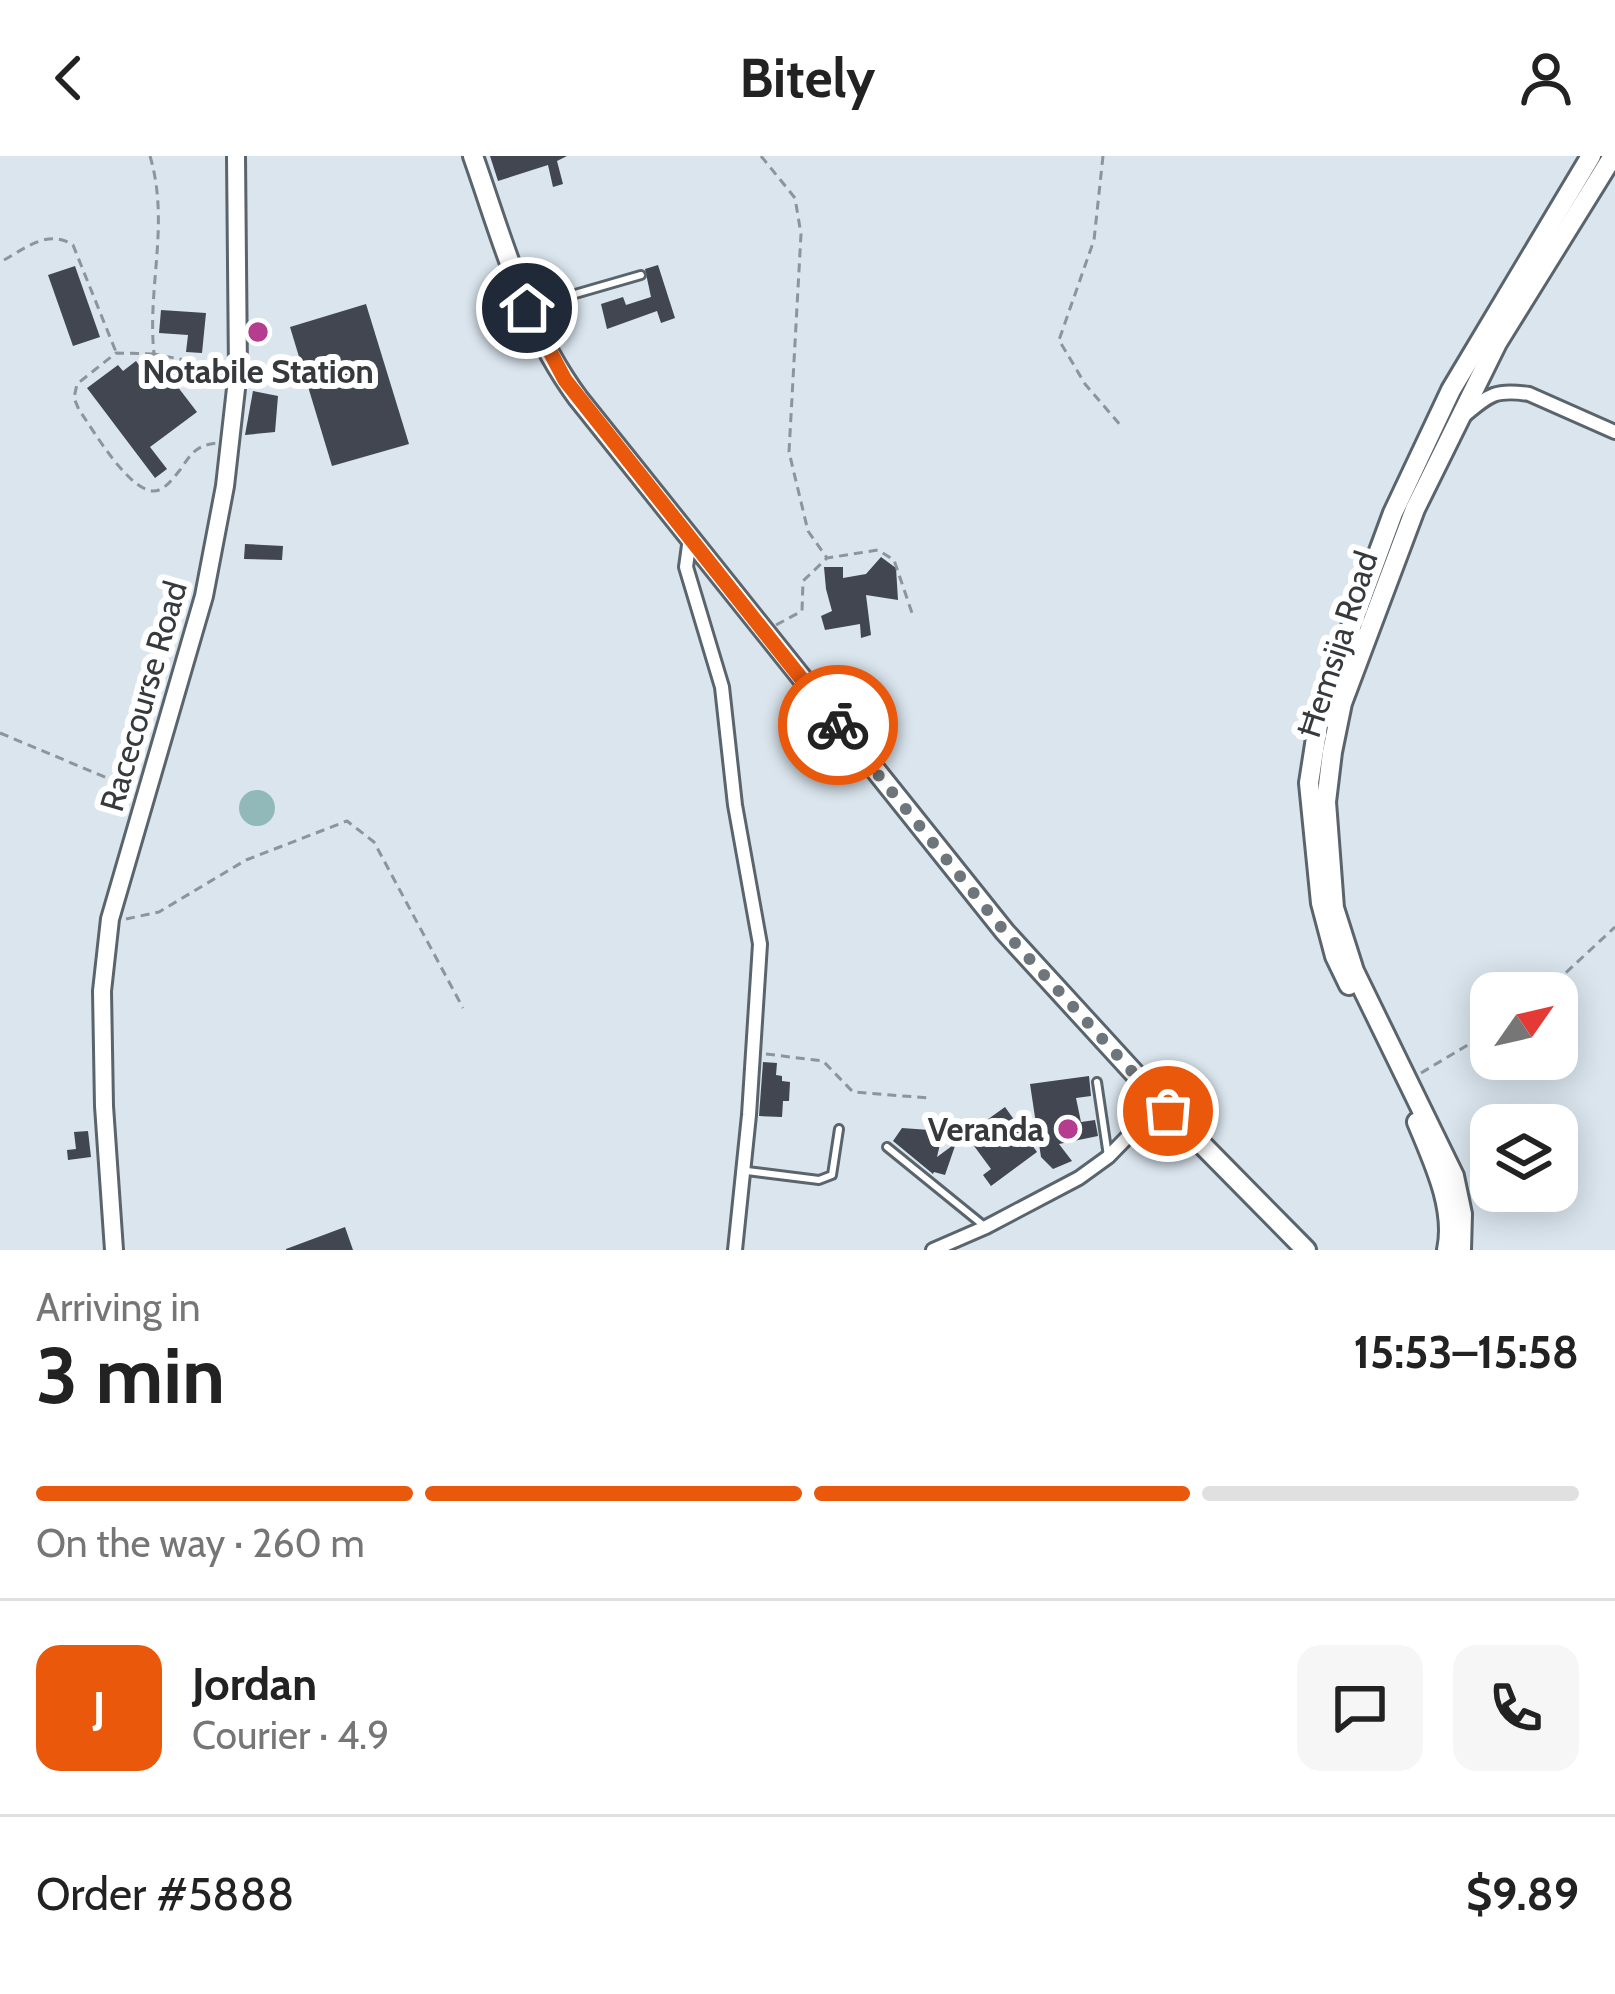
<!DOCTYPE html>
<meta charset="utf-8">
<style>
body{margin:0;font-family:Cabin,sans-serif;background:#f6f6f6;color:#222;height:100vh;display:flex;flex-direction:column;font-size:45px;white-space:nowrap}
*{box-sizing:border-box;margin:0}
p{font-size:39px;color:#767676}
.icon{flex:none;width:66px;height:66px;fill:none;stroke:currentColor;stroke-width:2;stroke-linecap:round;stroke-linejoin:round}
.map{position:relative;height:1094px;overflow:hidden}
.drawer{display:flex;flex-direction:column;background:#fff;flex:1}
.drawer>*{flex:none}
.needle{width:78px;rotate:56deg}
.buttons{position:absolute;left:1470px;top:816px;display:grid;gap:24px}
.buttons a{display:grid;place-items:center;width:108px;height:108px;border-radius:24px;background:#fff;box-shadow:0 6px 30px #0003;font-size:60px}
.pin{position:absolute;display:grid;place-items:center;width:102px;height:102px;color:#fff;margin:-51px;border:6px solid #fff;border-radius:50%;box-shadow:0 3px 12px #0007}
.courier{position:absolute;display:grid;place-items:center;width:120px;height:120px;margin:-60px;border:9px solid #ea580c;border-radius:50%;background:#fff;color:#222;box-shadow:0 3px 15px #0007}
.head em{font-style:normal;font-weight:700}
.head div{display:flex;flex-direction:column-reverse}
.head{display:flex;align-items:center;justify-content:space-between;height:204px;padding:0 36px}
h1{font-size:78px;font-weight:700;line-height:90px}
.bar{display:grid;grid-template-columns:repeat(4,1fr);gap:18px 12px;align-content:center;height:144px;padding:0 36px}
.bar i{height:15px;border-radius:9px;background:#e0e0e0}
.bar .selected{background:#ea580c}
.bar p{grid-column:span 4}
.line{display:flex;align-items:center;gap:30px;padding:0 36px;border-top:3px solid #e0e0e0}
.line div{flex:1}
.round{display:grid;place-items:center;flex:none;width:126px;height:126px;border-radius:24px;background:#f6f6f6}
header{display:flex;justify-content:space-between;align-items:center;height:156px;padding:0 36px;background:#fff;font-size:54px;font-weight:700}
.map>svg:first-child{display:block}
.water{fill:#91b9ba}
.building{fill:#414650}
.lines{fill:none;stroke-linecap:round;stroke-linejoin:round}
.service-casing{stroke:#5a646c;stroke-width:12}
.minor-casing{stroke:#5a646c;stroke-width:18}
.secondary-casing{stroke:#5a646c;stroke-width:22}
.primary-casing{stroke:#5a646c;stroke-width:24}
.trunk-casing{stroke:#5a646c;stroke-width:24}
.path{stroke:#8d949b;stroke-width:3;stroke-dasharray:9 6;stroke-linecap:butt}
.service{stroke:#fff;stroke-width:6}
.minor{stroke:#fff;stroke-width:12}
.secondary{stroke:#fff;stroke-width:16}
.primary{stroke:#fff;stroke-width:18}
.trunk{stroke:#fff;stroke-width:18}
.done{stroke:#6f767b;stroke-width:12;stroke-dasharray:0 21.6}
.route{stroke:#ea580c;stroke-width:15}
.poi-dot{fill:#b53c8f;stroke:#fff;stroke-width:4.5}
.labels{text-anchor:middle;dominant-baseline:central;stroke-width:12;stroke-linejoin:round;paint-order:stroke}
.poi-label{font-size:33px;font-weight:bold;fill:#363a3d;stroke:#fff}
.street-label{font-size:33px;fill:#363a3d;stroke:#fff}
</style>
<header><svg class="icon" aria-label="back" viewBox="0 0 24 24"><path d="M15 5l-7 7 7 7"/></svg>Bitely<svg class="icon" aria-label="person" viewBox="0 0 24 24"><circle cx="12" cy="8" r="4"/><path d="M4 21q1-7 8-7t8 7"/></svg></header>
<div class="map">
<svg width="1615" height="1094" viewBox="0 0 1615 1094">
<rect width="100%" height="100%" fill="#dae5ee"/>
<circle class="water" cx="257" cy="652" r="18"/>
<g class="building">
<polygon points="490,0 567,0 557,5 563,28 553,31 548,9 498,25"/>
<polygon points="658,109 675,162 661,167 657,155 607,173 601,148 623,141 626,149 651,141 645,113"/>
<polygon points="75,110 100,181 73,190 48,119"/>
<polygon points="366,148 409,288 332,310 290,171"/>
<polygon points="161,154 206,157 202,197 186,196 188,179 159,177"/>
<polygon points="136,205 147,220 161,209 197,256 150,291 167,313 155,322 87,232 118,209 123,215"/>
<polygon points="253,235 278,240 275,276 245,279"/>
<polygon points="245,388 283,390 282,404 244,403"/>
<polygon points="881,401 896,412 898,444 866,439 871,479 861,482 860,468 825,474 821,460 832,455 826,433 824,411 843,411 843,422 866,418"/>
<polygon points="763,906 777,907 776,919 782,920 782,925 790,926 789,945 783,945 782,961 759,960"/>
<polygon points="1089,920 1091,940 1076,942 1081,966 1095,964 1098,980 1059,988 1072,1005 1053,1013 1041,1001 1030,928"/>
<polygon points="1005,951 1037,996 991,1030 983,1019 991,1013 966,979"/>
<polygon points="902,972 943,975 937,1001 956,987 945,1019 934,1016 933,1018 893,985"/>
<polygon points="88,975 91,1001 68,1004 67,994 76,993 74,976"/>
<polygon points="345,1071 353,1094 286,1094 286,1093"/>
</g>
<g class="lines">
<g class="service-casing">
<g id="service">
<polyline points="530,151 641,119"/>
<polyline points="1097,926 1108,1000"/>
<polyline points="887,991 983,1069"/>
<polyline points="747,1015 819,1024 832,1019 839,973"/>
</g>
</g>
<g class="minor-casing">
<g id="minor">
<path d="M 1465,259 C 1490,238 1496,233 1529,238 L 1615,276"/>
<polyline points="690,382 686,411 722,531 735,649 760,788 749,959 735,1094"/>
<polyline points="933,1094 986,1071 1079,1022 1108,1001 1142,966 1168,954"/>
</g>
</g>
<g class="secondary-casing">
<polyline id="secondary" points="114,1094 104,950 102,835 110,763 204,440 225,330 238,215 236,0"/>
</g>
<g class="primary-casing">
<path id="primary" d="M 473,0 C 502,82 525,171 578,242 L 1005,776 L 1168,954 L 1306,1094"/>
</g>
<g class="trunk-casing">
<g id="trunk">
<polyline points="1349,829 1335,800 1321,747 1309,627 1318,569 1333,520 1393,357 1451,234 1591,0"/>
<path d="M 1417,966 C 1433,1005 1456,1052 1447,1094"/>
<polyline points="1461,1094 1462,1058 1454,1020 1354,815 1334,752 1326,646 1332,596 1342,547 1415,353 1497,187 1613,0"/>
</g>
</g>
<g class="path">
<path d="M 150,0 C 170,68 147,130 154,198 L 225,212"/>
<polyline points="761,0 795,42 801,78 789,296 808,375 827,402"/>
<polyline points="1103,0 1094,84 1059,184 1085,228 1122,271"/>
<path d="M 4,104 C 27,91 49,73 73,89 L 116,196"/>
<path d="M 154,198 L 116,197 L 77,228 L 74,242 L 79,254 C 93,273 133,344 159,334 C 166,332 175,320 180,314 C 191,298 196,289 217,287"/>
<polyline points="776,469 802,455 803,425 827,402 878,394 894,404 912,457"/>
<polyline points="0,577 131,632"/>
<polyline points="126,763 159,756 246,704 347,665 374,686 463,852"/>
<polyline points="1544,837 1615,771"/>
<polyline points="766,898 823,905 853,936 929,942"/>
<polyline points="1421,917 1491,875"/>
</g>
<use href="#service" class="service"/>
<use href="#minor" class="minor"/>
<use href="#secondary" class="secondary"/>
<use href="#primary" class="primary"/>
<use href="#trunk" class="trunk"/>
</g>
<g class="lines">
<polyline class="done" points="838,569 1005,776 1168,955"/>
<polyline class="route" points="527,152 565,224 838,569"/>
</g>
<g class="poi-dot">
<circle cx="258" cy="176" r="12"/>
<circle cx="1068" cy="973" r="12"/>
</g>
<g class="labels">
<g class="poi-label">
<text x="258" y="215">Notabile Station</text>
<text x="1044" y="973" text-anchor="end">Veranda</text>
</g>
<g class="street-label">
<text transform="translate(1337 488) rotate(-72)">Ħemsija Road</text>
<text transform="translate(143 540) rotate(-74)">Racecourse Road</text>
</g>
</g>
</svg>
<div class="buttons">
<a><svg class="needle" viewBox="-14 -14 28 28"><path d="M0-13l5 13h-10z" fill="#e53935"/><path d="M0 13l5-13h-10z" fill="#767676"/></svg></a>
<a><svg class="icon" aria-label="layers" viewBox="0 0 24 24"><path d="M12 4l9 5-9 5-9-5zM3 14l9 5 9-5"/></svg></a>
</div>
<div class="pin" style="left:1168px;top:955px;background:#ea580c"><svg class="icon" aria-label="bag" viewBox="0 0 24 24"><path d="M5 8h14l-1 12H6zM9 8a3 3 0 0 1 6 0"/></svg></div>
<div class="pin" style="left:527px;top:152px;background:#1f2937"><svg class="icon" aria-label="home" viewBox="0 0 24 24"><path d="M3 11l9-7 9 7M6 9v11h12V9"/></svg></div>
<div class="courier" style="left:838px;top:569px"><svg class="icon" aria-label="bike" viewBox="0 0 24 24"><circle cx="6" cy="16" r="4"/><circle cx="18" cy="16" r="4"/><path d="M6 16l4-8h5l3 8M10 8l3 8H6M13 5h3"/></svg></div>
</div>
<section class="drawer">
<div class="head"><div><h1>3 min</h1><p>Arriving in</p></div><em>15:53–15:58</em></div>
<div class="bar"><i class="selected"></i><i class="selected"></i><i class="selected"></i><i></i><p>On the way · 260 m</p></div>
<div class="line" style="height:216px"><b class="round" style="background:#ea580c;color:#fff">J</b><div><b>Jordan</b><p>Courier · 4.9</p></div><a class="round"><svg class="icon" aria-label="chat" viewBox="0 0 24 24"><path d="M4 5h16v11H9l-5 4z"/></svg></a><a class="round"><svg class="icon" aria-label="phone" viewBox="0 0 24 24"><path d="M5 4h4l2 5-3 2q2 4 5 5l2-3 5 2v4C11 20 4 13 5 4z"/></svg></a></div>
<div class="line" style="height:156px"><div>Order #5888</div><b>$9.89</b></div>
</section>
